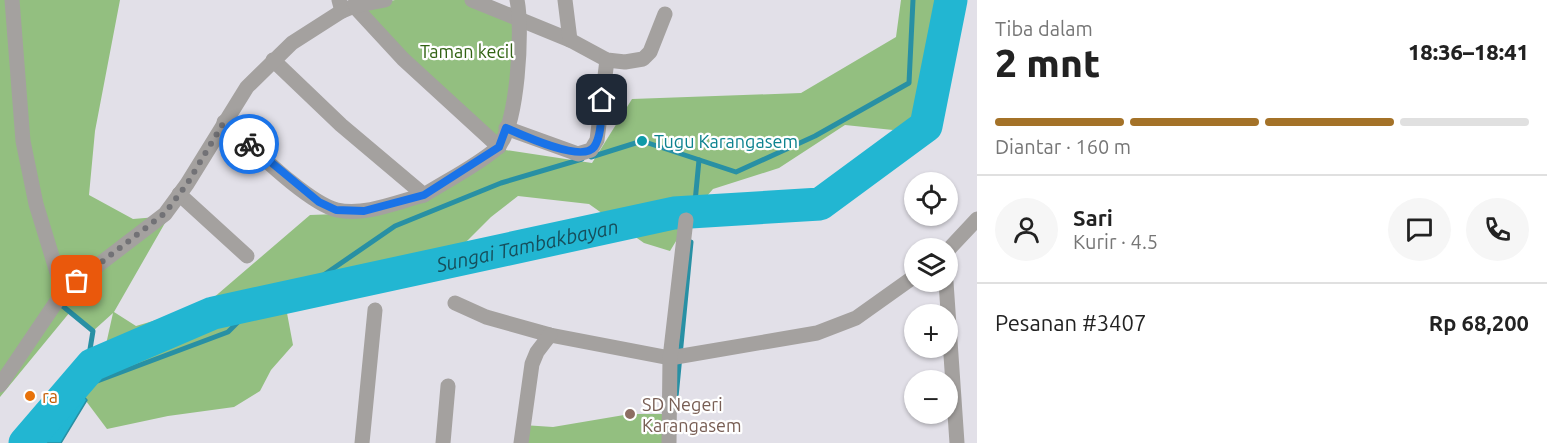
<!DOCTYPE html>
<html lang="id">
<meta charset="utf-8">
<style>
body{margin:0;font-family:Ubuntu,sans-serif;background:#f6f6f6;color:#222;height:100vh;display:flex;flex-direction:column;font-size:22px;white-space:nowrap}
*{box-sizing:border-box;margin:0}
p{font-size:20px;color:#767676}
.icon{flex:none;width:33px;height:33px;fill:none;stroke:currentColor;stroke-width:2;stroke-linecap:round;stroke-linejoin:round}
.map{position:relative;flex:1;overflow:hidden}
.details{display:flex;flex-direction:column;background:#fff;width:570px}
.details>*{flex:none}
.controls{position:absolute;left:904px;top:172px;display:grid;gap:12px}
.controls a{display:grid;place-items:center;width:54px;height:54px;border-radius:50%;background:#fff;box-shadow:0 2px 4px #0004;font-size:30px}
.pin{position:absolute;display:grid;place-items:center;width:51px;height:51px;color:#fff;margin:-26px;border-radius:12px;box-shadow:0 3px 9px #0006}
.courier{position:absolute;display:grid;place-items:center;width:60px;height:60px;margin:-30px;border:4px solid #1a73e8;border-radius:50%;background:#fff;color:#222;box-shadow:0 2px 8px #0007}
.headline em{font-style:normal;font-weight:800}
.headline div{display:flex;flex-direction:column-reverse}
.headline{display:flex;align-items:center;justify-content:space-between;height:102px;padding:0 18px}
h1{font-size:39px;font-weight:800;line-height:45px}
.bar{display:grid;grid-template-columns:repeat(4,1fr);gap:9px 6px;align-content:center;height:72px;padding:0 18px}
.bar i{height:8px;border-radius:4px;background:#e0e0e0}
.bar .active{background:#a47228}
.bar p{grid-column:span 4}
.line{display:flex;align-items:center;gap:15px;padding:0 18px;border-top:2px solid #e0e0e0}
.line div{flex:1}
.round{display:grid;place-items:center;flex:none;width:63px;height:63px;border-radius:32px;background:#f6f6f6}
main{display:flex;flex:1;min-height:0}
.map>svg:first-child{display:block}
.green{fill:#93bf80}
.water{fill:#22b6d2;stroke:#2890a4;stroke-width:1.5}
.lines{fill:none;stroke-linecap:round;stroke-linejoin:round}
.stream{stroke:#2890a4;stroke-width:5}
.river{stroke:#22b6d2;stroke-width:33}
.minor{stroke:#a4a19f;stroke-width:15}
.done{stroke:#727276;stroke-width:6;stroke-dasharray:0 10.8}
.route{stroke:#1a73e8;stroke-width:8}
.culture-dot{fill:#0f9aa8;stroke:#fff;stroke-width:2}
.food-dot{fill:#e8710a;stroke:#fff;stroke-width:2}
.education-dot{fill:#8d6e63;stroke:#fff;stroke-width:2}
.labels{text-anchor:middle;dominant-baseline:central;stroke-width:4.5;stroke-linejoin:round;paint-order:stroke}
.park-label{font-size:18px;fill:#326314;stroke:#fff}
.culture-label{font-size:18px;fill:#0d838f;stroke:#fff;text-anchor:start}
.food-label{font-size:18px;fill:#c56008;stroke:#fff;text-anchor:start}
.education-label{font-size:18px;fill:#785e54;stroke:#fff;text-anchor:start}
.water-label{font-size:20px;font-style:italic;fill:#164e5b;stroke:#fff}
</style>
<main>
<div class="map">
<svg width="977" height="443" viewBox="0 0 977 443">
<rect width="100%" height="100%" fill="#e2e0e8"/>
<g class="green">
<polygon points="0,0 120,0 95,131 89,195 133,219 169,216 114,312 136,326 180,313 212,299 310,215 364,213 426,199 499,149 592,163 632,99 801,93 896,37 901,0 951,0 959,4 930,116 893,130 845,125 779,168 713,189 695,210 670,251 644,243 589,204 518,196 491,217 434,274 372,293 298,286 231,300 130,346 213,313 284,297 293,345 271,370 260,391 234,407 168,416 107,429 74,385 92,365 103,358 113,313 93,331 70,312 0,397"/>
<polygon points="395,0 467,0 517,19 513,92 497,143 358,8"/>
<polygon points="630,414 665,414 670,443 520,443 523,425 553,427"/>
</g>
<polygon class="water" points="74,385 87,400 61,443 29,443"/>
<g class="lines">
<g class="stream">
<polyline points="591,157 642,141 736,172 815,136 909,83 913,0"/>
<polyline points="693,223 699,160"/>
<polyline points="59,303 93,331 84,386"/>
<polyline points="78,397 84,386 228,332 245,315 315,281 395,226 501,183 582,159"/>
<polyline points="676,397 691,242"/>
</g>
<path class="river" id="s1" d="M 25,443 L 92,365 L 213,313 L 674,213 L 820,204 L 926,126 L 951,0"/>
<g class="minor">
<polyline points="339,0 342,11 354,6 403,59 499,147"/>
<polyline points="472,0 570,40 607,60 625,62 643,59 650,52 665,14"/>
<polyline points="565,0 570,40"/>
<polyline points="354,6 385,0"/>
<path d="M 273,60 L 341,125 L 424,195 C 446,181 478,165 497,148 C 518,128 523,28 517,0"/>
<path d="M 224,122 C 249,144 307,203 337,210 C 365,216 397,202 424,195"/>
<polyline points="506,128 578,154 591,150 597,140 607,60"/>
<polyline points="179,194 247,256"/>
<polyline points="948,250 977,219"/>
<polyline points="946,282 957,443"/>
<polyline points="63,292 165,214 187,184 247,87 292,43 342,11"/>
<polyline points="455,303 486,317 550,335 670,358 817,333 856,318 915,276"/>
<polyline points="0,385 63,292 36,204 23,141 12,0"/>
<polyline points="362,443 375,310"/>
<polyline points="443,443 448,386"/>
<polyline points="521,443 532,364 537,352 550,335"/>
<polyline points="669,443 670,358 686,220"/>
</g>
</g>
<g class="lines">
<polyline class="done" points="77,281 165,213 187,184 224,122 249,144"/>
<path class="route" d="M 249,144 L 319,202 L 336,210 L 364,211 L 424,195 L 499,147 L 506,128 C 522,135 582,163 594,147 C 602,136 601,114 602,100"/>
</g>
<circle class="culture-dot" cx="642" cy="141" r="6"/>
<circle class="food-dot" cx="30" cy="396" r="6"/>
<circle class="education-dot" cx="630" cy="414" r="6"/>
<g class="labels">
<g class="park-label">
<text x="467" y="51">Taman kecil</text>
</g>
<g class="culture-label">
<text x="654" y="141">Tugu Karangasem</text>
</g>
<g class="food-label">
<text x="42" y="396">ra</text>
</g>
<g class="education-label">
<text x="642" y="404">SD Negeri<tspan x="642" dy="21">Karangasem</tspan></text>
</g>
<g class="water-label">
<text stroke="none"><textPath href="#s1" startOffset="556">Sungai Tambakbayan</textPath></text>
</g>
</g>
</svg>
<div class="controls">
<a><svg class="icon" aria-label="locate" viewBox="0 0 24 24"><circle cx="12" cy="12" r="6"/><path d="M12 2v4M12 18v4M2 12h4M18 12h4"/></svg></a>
<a><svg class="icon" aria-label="layers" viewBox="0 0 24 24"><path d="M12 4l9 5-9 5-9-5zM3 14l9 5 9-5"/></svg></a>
<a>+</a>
<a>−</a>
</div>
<div class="pin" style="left:77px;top:281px;background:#ea580c"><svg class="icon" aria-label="bag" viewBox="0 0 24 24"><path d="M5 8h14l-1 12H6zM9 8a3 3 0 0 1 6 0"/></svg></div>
<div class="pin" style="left:602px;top:100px;background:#1f2937"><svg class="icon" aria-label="home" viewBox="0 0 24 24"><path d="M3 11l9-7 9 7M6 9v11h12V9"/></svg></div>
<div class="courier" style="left:249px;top:144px"><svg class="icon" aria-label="bike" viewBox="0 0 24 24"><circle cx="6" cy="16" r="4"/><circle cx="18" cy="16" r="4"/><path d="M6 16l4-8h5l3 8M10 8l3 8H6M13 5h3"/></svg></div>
</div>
<section class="details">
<div class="headline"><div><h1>2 mnt</h1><p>Tiba dalam</p></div><em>18:36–18:41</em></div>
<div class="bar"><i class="active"></i><i class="active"></i><i class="active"></i><i></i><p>Diantar · 160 m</p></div>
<div class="line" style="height:108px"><a class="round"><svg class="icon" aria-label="person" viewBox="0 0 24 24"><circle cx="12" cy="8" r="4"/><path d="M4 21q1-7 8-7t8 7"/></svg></a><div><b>Sari</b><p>Kurir · 4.5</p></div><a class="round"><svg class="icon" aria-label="chat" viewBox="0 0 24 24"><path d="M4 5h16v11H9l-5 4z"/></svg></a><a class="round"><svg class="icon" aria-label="phone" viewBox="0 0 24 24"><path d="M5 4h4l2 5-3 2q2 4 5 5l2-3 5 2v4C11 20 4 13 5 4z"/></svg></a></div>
<div class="line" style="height:78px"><div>Pesanan #3407</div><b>Rp 68,200</b></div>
</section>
</main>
